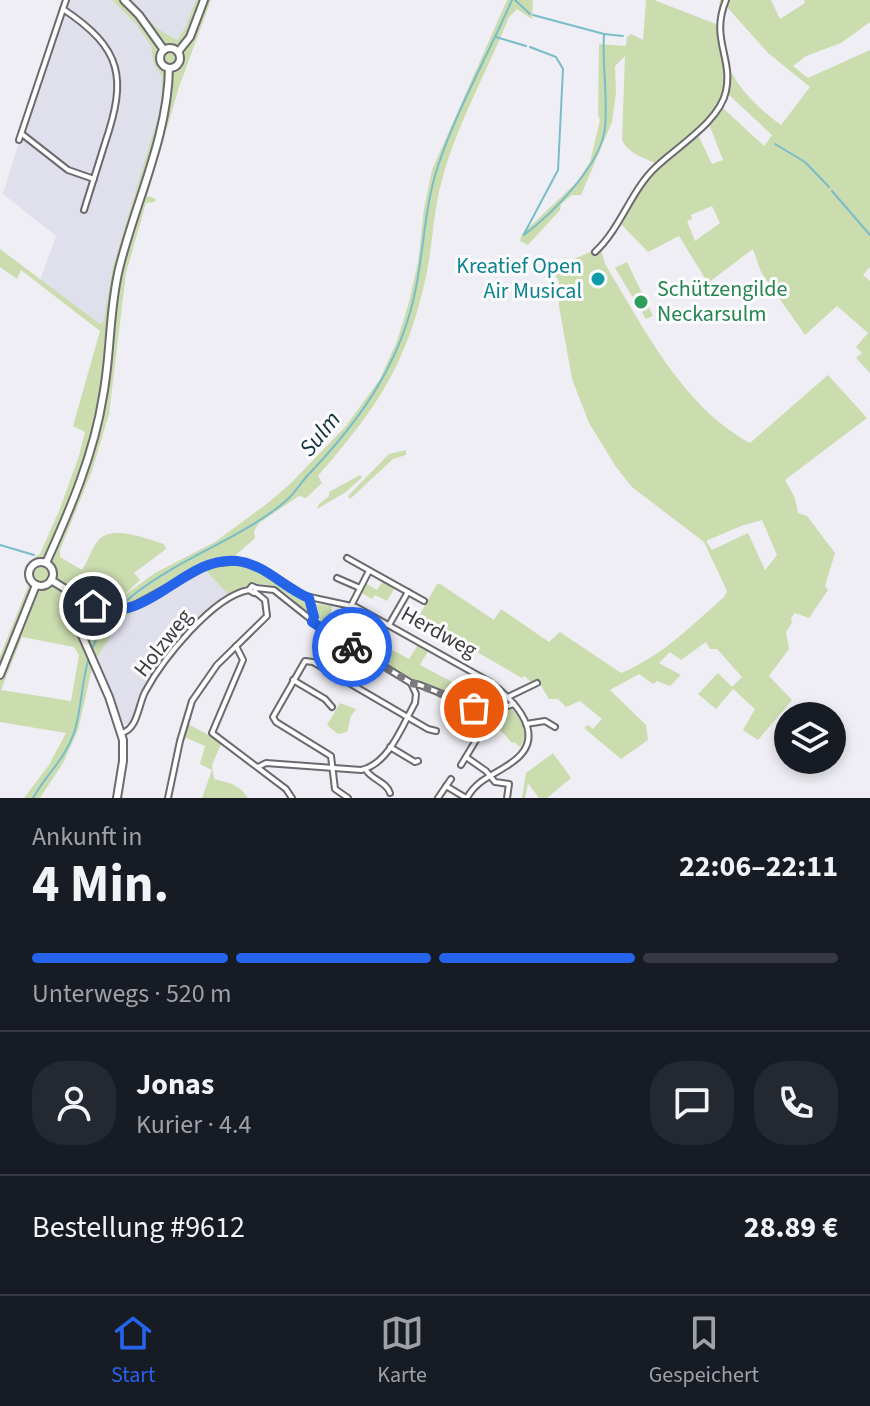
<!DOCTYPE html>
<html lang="de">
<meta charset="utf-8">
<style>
body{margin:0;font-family:"Source Sans 3",sans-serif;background:#242831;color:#f1f3f6;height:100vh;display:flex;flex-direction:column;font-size:30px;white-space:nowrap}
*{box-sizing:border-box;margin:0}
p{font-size:26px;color:#9ea1a6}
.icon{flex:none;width:44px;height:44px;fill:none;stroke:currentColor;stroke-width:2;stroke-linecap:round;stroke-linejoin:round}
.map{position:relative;height:798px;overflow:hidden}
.side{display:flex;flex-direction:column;background:#171b24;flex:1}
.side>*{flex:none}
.controls{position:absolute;left:774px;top:702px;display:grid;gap:16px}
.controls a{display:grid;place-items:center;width:72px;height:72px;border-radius:50%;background:#171b24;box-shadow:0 4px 12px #0003;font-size:40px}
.pin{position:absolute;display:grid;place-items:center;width:68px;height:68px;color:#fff;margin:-34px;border:4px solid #fff;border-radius:50%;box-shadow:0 2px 8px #0007}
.courier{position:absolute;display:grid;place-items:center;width:80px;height:80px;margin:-40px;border:6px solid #2563eb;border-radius:50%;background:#fff;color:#222;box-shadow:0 2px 10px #0007}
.summary em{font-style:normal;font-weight:700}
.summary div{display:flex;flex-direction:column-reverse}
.summary{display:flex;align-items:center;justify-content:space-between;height:136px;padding:0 32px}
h1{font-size:52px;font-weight:700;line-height:60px}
.bar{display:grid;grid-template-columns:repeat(4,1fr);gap:12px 8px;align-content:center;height:96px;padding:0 32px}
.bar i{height:10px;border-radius:6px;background:#363941}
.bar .on{background:#2563eb}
.bar p{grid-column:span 4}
.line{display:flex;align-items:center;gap:20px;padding:0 32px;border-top:2px solid #363941}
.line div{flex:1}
.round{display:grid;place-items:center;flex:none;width:84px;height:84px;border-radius:32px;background:#242831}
.dock{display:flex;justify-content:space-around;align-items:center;height:112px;border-top:2px solid #363941;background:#171b24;font-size:22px;color:#9ea1a6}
.dock a{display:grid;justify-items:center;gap:4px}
.dock .on{color:#2563eb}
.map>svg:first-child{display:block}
.built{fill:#e0dfec}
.green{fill:#cbdcaf;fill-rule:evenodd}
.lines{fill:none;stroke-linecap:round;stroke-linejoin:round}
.stream{stroke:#79bdc9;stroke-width:2}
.street-casing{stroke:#6b6a6f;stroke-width:8}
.secondary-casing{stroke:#6b6a6f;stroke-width:10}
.street{stroke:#fff;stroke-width:4}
.secondary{stroke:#fff;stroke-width:6}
.done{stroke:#7b7a7e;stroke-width:8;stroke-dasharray:0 14.4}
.route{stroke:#2563eb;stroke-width:10}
.culture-dot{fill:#0f9aa8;stroke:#fcfcfe;stroke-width:3}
.leisure-dot{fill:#2e9e5b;stroke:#fcfcfe;stroke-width:3}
.labels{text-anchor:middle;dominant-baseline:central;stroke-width:6;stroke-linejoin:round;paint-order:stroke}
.culture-label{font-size:22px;fill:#0d838f;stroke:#fcfcfe;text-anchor:end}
.leisure-label{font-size:22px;fill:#27864d;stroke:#fcfcfe;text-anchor:start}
.street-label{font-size:22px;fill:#3c3c3e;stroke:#fcfcfe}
.water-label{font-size:24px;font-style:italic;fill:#12343a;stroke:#fcfcfe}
</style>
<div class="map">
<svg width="870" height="798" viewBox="0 0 870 798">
<rect width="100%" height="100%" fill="#efeef4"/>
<g class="built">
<polygon points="63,0 112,0 136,24 151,46 162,76 161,107 113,266 103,323 100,324 40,280 56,236 3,194"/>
<polygon points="131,0 196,0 185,28 177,40 158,29"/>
<polygon points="206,571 228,594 208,610 167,658 144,691 132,722 124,725 97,657 123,618"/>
</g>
<g class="green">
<path d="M 112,0 L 131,0 L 158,29 L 177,40 L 185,28 L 196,0 L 211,0 L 179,87 L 147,196 L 156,199 L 155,202 L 146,203 L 126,273 L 109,414 L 92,471 L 60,550 L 60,557 L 82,570 C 88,561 91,550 97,542 C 110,523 147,539 164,544 L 166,549 L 134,573 L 140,580 L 122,597 L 155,573 L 215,542 L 268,503 L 291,483 L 346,426 L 380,379 L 397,341 L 409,302 L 418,262 L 424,209 L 432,170 L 507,0 L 533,0 L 532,19 L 517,9 L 509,17 C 487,72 457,124 442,180 C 433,211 433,245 426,276 C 407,365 376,409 318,476 L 322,483 L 306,498 L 299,496 L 259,523 L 254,531 L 255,538 L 236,555 L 236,564 L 257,571 L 305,600 L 310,612 L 308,614 C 300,610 296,602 289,596 C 269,579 249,582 228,594 L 206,571 L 123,618 L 97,657 L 95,655 L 78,730 L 63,763 L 40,798 L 24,798 L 49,765 L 66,733 L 0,722 L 0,656 L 29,584 L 27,570 L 35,557 L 40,554 L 59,511 L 79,456 L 85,432 L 73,426 L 100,331 L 21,270 L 17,279 L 0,267 L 0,249 L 100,324 L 103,323 L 113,266 L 161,107 L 162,76 L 154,64 L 151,46 L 136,24 ZM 22,637 L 74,647 L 79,655 L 71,701 L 1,690 Z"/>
<path d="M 646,0 L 654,0 L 716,24 L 720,0 L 771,0 L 780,19 L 805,3 L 804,0 L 870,0 L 870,22 L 841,43 L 806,56 L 793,66 L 808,78 L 870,50 L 870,267 L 863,275 L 870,281 L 870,373 L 856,358 L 862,353 L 856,347 L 868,333 L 837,306 L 805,335 L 761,272 L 753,249 L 708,283 L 679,236 L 648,252 L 620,223 L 601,249 L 605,264 C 644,328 682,406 750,443 L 828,375 L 867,418 L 785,480 L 795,498 L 798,513 L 807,516 L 835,553 L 825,586 L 828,590 L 809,618 L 795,613 L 791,618 L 792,623 L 786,632 L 789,649 L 769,676 L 792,700 L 758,740 L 743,730 L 755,709 L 733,689 L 716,709 L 698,694 L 718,673 L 732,687 L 742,677 L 717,649 L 710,649 L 706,642 L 681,660 L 670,652 L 659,663 L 681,675 L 670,686 L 657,681 L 653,684 L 639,674 L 610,690 L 646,725 L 648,740 L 621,759 L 584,728 L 588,725 L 593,729 L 602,719 L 580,701 L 566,707 L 558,699 L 549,699 L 537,679 L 531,682 L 524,676 L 522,678 L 418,618 L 437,584 L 440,584 L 494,620 L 501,609 L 549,642 L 560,632 L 621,673 C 662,656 691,626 724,597 L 727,591 L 704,542 L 632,487 L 616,467 L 589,423 L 572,379 L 559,306 L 559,281 L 545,260 L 569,265 L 576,258 L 595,250 L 602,242 L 657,164 C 643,157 630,155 622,140 L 625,56 L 615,66 L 616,93 L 612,122 L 581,195 L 572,195 L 561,204 L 560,210 L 528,245 L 520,241 L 522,234 L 576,183 L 590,162 L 600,120 L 598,115 L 599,44 L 626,46 L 627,37 L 631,34 L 643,40 ZM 726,6 L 768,53 L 810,87 L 781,125 C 750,102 720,72 722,31 C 722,22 721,14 726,6 ZM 728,94 L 772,135 L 764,146 L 723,108 ZM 709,124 L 723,160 L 712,164 L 697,133 ZM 712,206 L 720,223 L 695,241 L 687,221 L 692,219 L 691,215 ZM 762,520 L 777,555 L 765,570 L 748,533 L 712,550 L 706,541 L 741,526 Z"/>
<polygon points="627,262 653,316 646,319 615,268"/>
<polygon points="406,450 406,455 393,459 350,499 348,496 389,454"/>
<polygon points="360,475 362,477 346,492 317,509 319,504 329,496 329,492"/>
<polygon points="383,581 395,587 387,601 375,595 372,599 360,592 365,583 377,590"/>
<polygon points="316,604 332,606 330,615 409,659 418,645 428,651 420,665 473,693 493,710 414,683 323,629 314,605"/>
<polygon points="340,703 356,709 351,716 347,732 338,734 327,725"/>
<path d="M 511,708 C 522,719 529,734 520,747 L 514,742 L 512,743 L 493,722 L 499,712 Z"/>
<path d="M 186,723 L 220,741 L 221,744 L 212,765 L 214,779 C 229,783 239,784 248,798 L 202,798 L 212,770 L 200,764 L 205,746 L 184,737 Z"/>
<polygon points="553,753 571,778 547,798 539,798 528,783 525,798 522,798 526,773"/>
</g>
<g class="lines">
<g class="stream">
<polyline points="515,0 530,14"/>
<polyline points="533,15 604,34 623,36"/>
<polyline points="496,37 526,46"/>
<polyline points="775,144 805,162 829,187"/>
<polyline points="832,191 870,235"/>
<polyline points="524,234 558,170 563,69 556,57 530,47"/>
<path d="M 524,235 C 553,213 601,165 605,128 C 608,96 602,65 604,34"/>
<polyline points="0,545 34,555"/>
<path d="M 91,652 C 117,574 229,552 288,499 C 295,492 301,483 307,476 C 357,424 398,368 414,297 C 424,254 424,207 438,166 C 457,109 488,55 512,0"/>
<path d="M 33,798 C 46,775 65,759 74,733 C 82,709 81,682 89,658"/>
</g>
<g class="street-casing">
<g id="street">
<path d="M 63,9 C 123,49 127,78 105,143 C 98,165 91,188 84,210"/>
<polyline points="22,134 68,170 94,179"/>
<polyline points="19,140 66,0"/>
<path d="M 595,252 C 621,228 631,190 656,167 C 678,146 720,121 726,91 C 733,57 710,39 726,0"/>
<polyline points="347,558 424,601"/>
<polyline points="337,578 360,588"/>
<polygon points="252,586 256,588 254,593 249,590"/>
<polyline points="256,588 274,590 323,629 411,683 420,685 488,712 514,704"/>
<polyline points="309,598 314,617 312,622"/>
<path d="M 88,603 L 107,610 L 127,609 L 210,564 L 240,561 L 264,570 L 305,596 L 356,607 L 490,682 C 515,701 550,737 511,763 C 495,775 477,779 467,798"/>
<polyline points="352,604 369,571"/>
<polyline points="389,625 408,592"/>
<polyline points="236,646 243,660 212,733 286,789 292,798"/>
<polyline points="293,680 325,699 332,707"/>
<polyline points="508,697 537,683"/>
<polyline points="526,724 545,721 555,727"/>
<path d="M 122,733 C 138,728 138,706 145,692 C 162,660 213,596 249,590"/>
<polyline points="390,747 415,762 418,761"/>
<polyline points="466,757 486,771 495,782 509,784 507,798"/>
<polyline points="461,765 493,712"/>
<path d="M 258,767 L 266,763 L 361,770 C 389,764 402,726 415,703 L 416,694 L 411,683"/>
<path d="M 366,770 C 372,780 387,782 390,793"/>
<polyline points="446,786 466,798"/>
<polyline points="168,798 180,741 192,701 217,665 267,616 265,600 255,592"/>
<polyline points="348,798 335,789 331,756 276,722 273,717 305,661 313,662 428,729 436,731"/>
<polyline points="438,798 451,779"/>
</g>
</g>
<g class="secondary-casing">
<g id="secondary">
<polyline points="124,0 139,15 164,50"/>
<circle cx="170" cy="58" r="10"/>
<polyline points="178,52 190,37 204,0"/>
<circle cx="41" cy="574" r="12"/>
<path d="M 46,563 C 70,510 94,454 103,396 C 111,354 109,310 119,269 C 135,203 168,137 169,68"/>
<polyline points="51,580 88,603 81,619 81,633 109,697 123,740 123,761 117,798"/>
<polyline points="0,675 36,585"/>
</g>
</g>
<use href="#street" class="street"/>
<use href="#secondary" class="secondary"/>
</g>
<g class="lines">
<polyline class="done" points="352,647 411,683 420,685 474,708"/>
<path class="route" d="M 93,606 C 148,627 184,555 237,561 C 265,564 284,588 309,598 L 314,617 L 312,622 L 352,647"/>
</g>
<circle class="culture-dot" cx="598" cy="279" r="8"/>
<circle class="leisure-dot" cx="641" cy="302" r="8"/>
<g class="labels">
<g class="culture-label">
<text x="582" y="266">Kreatief Open<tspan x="582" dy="25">Air Musical</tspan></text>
</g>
<g class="leisure-label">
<text x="657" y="289">Schützengilde<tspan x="657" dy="25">Neckarsulm</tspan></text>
</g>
<g class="street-label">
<text transform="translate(439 632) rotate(29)">Herdweg</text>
<text transform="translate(163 643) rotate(-52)">Holzweg</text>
</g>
<g class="water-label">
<text transform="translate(320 434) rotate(-51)">Sulm</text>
</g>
</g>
</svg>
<div class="controls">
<a><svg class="icon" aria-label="layers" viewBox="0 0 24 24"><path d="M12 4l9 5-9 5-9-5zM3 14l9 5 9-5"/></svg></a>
</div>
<div class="pin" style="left:474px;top:708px;background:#ea580c"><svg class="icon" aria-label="bag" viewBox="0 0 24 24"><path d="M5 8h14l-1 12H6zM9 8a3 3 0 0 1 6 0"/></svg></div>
<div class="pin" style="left:93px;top:606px;background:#1f2937"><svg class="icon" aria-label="home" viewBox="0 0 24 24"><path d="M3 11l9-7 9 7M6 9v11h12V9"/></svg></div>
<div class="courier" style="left:352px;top:647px"><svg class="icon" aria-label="bike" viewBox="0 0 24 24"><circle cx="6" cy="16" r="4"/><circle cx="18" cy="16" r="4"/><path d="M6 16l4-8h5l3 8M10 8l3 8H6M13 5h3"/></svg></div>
</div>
<section class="side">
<div class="summary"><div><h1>4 Min.</h1><p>Ankunft in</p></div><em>22:06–22:11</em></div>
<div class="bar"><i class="on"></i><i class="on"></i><i class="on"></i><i></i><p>Unterwegs · 520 m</p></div>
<div class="line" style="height:144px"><a class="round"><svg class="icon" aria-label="person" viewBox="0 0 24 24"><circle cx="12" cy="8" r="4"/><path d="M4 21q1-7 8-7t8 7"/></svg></a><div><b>Jonas</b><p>Kurier · 4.4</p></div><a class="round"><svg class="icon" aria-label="chat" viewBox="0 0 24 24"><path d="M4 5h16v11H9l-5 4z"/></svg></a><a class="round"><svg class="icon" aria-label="phone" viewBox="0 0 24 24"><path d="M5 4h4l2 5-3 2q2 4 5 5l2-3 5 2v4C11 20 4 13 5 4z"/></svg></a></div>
<div class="line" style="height:104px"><div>Bestellung #9612</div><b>28.89 €</b></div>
</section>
<nav class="dock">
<a class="on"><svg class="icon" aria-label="home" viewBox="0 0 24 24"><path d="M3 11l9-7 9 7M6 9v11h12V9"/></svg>Start</a>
<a><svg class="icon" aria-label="map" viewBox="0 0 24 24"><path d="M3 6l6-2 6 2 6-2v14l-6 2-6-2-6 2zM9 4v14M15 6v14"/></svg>Karte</a>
<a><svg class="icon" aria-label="saved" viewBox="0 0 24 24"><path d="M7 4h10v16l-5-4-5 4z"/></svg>Gespeichert</a>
</nav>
